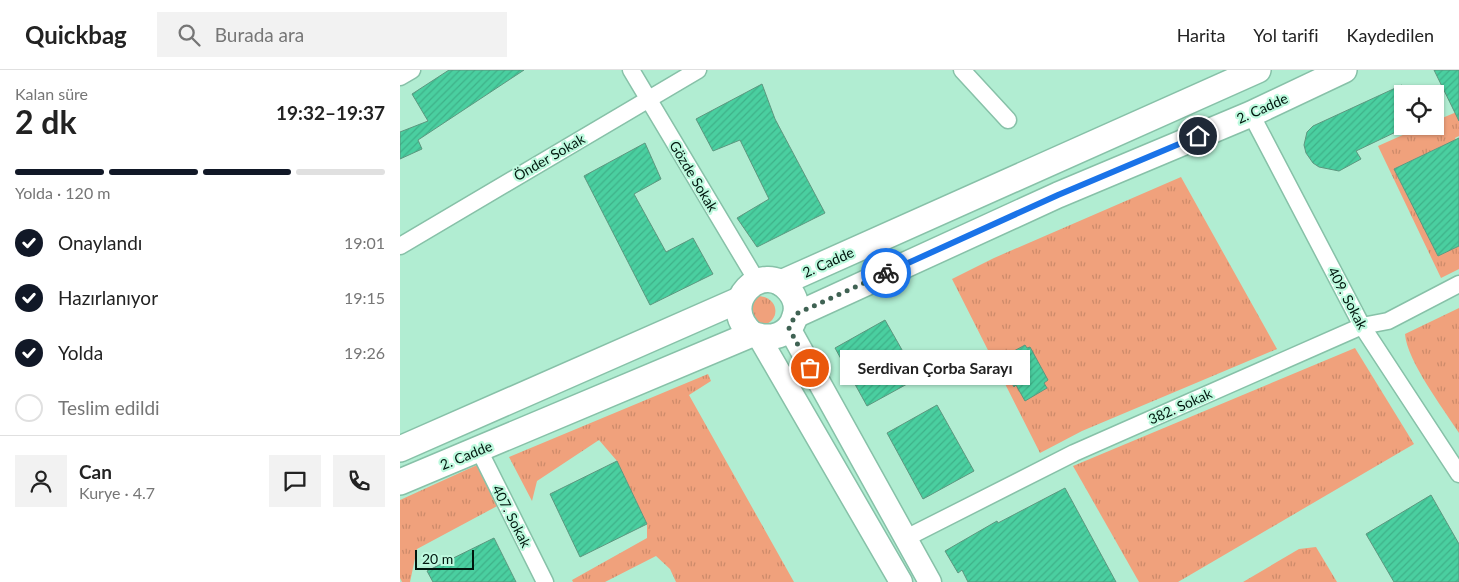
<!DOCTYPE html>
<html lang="tr">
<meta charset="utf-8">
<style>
body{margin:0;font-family:Lato,sans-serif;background:#f2f2f2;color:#222;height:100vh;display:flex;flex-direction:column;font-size:19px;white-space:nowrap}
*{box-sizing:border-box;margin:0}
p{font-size:16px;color:#767676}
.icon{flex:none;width:28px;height:28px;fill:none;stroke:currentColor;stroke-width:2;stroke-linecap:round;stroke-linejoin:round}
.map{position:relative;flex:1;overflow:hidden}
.side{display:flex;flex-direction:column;background:#fff;width:400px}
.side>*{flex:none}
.fabs{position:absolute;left:994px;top:15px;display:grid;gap:10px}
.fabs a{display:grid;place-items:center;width:50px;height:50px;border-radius:0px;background:#fff;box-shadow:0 1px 4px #0004;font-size:25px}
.scale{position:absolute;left:15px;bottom:12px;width:59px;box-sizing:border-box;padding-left:5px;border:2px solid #01170e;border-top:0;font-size:14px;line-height:18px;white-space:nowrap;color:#01170e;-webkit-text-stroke:4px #befadf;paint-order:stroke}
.pin{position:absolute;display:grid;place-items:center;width:42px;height:42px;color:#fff;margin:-21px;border:2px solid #fff;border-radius:50%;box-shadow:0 1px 5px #0007}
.courier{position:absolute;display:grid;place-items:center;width:50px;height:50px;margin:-25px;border:4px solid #1a73e8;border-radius:50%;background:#fff;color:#222;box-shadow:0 1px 6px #0007}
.bubble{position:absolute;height:35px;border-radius:0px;background:#fff;box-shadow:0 1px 4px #0004;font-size:16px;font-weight:700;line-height:35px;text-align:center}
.overview em{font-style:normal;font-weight:700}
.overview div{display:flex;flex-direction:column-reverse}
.overview{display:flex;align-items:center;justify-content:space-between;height:85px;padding:0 15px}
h1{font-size:32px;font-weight:700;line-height:38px}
.bar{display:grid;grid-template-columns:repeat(4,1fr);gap:8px 5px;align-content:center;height:60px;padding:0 15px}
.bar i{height:6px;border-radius:4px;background:#e0e0e0}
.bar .active{background:#111827}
.bar p{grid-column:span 4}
.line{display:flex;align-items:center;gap:12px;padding:0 15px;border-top:1px solid #e0e0e0}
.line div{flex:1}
.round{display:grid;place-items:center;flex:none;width:52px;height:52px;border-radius:0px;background:#f2f2f2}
ol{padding:0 15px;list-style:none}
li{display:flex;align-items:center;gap:15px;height:55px}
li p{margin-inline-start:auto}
li .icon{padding:5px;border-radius:50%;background:#111827;color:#fff;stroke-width:4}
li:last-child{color:#767676}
li i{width:28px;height:28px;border:2px solid #e0e0e0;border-radius:50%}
header{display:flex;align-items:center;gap:30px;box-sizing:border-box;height:70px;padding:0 25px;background:#fff;border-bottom:1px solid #e0e0e0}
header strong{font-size:24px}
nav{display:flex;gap:28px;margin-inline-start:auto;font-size:18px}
.search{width:350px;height:45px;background:#f2f2f2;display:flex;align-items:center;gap:12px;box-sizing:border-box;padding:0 18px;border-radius:0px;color:#767676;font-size:19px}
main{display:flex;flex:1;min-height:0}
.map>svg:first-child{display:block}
.grass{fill:url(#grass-tufts)}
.building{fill:url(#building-hatch);stroke:#5d977f}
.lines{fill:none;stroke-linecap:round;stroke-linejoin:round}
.minor-casing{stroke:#87c1a8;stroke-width:19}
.secondary-casing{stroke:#87c1a8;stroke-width:25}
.primary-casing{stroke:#87c1a8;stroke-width:28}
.minor{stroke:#fff;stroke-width:16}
.secondary{stroke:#fff;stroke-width:22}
.primary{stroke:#fff;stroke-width:25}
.done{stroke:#3f6253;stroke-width:5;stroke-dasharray:0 9}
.route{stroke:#1a73e8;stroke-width:6}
.labels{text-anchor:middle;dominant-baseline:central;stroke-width:4.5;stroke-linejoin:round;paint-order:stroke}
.street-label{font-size:14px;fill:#01170e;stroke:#befadf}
</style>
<header>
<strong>Quickbag</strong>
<div class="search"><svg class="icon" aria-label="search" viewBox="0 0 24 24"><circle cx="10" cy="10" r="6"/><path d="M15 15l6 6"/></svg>Burada ara</div>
<nav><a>Harita</a><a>Yol tarifi</a><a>Kaydedilen</a></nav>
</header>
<main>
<section class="side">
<div class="overview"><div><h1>2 dk</h1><p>Kalan süre</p></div><em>19:32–19:37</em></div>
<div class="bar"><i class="active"></i><i class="active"></i><i class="active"></i><i></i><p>Yolda · 120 m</p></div>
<ol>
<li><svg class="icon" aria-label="check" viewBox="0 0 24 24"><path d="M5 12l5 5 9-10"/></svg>Onaylandı<p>19:01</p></li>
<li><svg class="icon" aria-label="check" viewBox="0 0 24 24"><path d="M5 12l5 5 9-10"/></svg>Hazırlanıyor<p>19:15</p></li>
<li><svg class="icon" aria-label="check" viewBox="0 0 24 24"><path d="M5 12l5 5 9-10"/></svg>Yolda<p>19:26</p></li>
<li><i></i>Teslim edildi</li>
</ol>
<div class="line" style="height:90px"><a class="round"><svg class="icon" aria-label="person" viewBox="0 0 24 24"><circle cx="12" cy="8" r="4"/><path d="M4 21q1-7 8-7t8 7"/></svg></a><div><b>Can</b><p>Kurye · 4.7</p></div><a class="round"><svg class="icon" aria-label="chat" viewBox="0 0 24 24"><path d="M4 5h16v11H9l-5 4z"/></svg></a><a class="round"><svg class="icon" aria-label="phone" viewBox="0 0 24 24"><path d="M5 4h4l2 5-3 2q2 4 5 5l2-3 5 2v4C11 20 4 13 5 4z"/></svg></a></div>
</section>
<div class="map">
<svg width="1059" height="512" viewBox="0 0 1059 512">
<defs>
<pattern id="grass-tufts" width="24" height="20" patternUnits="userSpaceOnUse" patternTransform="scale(1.25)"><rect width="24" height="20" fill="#f0a17c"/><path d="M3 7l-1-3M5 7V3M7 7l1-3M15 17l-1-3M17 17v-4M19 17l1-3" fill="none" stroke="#cc8a6a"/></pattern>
<pattern id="building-hatch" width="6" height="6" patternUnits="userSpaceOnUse" patternTransform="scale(1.25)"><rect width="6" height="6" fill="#4acfa0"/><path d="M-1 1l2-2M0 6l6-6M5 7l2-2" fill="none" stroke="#3fb189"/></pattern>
</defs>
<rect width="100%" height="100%" fill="#b1edd2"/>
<g class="grass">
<polygon points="1059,41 1059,66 1055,68 1059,75 1059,110 1042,76 994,99 1011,133 1022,128 1023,156 1038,186 1059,176 1059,199 1041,208 978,76 1023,56 1035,56 1035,51"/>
<polygon points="781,107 877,279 682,361 640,383 552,209 594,188"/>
<path d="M 357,226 C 380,226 382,253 360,256 L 346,235 Z"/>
<path d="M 1059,238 L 1059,363 C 1043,338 1007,291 1005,264 Z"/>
<polygon points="955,278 1014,374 778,512 739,512 673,396"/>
<polygon points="308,304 311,311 289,325 394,512 276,512 270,499 256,486 205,512 173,512 172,510 247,468 247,454 217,391 199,370 137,411 132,431 109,387"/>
<polygon points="77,395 101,434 17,479 10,512 2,512 0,508 0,430"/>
<polygon points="916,477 937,512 843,512 899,479"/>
</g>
<g class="building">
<polygon points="49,0 124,0 18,70 22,79 0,89 0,62 28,51 12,24"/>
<polygon points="1034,0 1059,0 1059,51"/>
<polygon points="362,14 375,49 425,143 357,177 337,148 369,129 340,70 313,81 296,49"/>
<polygon points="1002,15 1002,59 956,81 961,89 939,101 919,97 913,93 906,83 904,75 907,62 913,56"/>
<polygon points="1059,68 1059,176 1038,186 994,99"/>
<polygon points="245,73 261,109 234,124 266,182 293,168 313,204 250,235 184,106"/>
<polygon points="485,250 518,308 467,336 435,278"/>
<polygon points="625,275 627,278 630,277 648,310 644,313 647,318 625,331 616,315 614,317 604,300 607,298 601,288"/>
<polygon points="537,335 574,401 523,429 487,363"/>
<polygon points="217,391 247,454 180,487 150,424"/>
<polygon points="665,418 716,512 568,512 562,500 558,503 545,481 597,451 598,453"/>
<polygon points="1031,425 1059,474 1059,512 994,512 966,464"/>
<polygon points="94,468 116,512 33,512 27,501"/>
</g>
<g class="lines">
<g class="minor-casing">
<g id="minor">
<polyline points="231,0 357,211"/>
<polyline points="562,0 608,50"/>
<polyline points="0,7 12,0"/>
<polyline points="851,44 962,256 1059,404"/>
<polyline points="0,176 298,0"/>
<polyline points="79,380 145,512"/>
<polyline points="505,470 514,464 674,383 962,256 988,251 1059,214"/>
</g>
</g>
<g class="secondary-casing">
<g id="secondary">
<polyline points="389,258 530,512"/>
<polyline points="359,267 501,512"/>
</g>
</g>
<g class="primary-casing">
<g id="primary">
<polyline points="381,213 858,0"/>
<polyline points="396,245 658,125 851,44 944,0"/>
<polyline points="0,379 339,230"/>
<path d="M 0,412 L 352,264 C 370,271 390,266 395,246 C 398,237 395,227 389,220 C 363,189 316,233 352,264"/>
</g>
</g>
<use href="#minor" class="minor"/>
<use href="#secondary" class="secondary"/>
<use href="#primary" class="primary"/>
</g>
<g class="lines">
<polyline class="done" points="410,298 389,258 396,244 486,203"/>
<polyline class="route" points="486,203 658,125 798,66"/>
</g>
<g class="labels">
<g class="street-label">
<text transform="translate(862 38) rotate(-24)">2. Cadde</text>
<text transform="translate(149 87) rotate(-30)">Önder Sokak</text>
<text transform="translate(294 106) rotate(59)">Gözde Sokak</text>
<text transform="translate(428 192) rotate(-24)">2. Cadde</text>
<text transform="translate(948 228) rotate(62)">409. Sokak</text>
<text transform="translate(780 336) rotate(-24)">382. Sokak</text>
<text transform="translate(66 385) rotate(-22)">2. Cadde</text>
<text transform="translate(112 446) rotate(63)">407. Sokak</text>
</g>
</g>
</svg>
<div class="fabs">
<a><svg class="icon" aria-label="locate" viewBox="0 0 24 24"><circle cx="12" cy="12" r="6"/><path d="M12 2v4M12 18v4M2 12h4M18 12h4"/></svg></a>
</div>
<div class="scale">20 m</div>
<div class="pin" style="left:410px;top:298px;background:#ea580c"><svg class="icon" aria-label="bag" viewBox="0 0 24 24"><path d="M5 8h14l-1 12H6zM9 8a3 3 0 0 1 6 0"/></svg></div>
<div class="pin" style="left:798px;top:66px;background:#1f2937"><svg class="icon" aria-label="home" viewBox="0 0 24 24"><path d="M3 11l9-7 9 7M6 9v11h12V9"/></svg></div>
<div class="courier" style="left:486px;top:203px"><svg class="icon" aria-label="bike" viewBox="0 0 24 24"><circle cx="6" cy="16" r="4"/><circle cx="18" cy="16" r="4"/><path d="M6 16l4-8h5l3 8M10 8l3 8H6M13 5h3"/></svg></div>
<div class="bubble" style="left:440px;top:280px;width:190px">Serdivan Çorba Sarayı</div>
</div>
</main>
